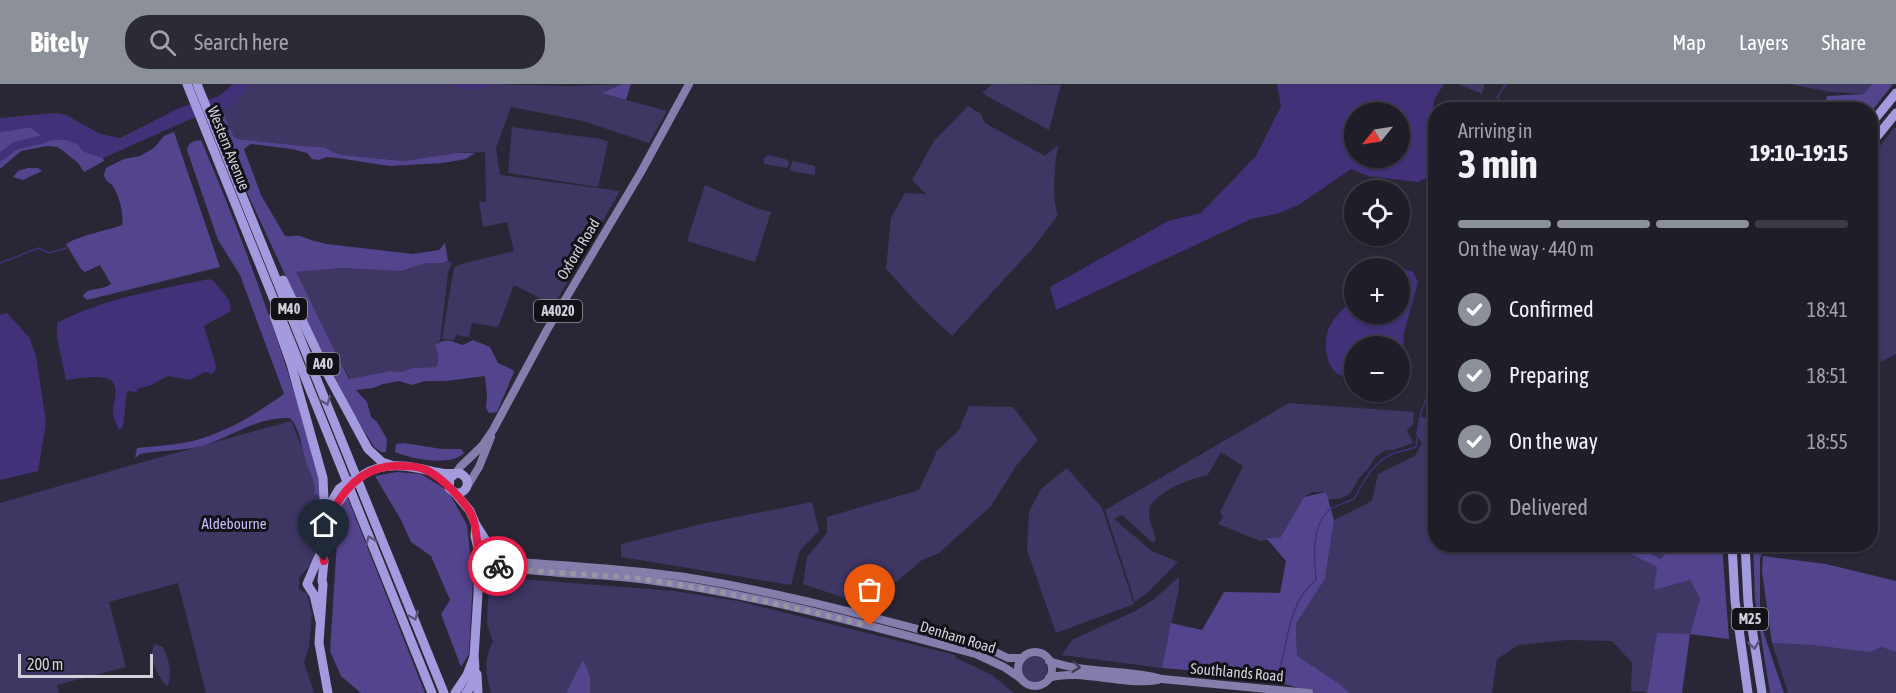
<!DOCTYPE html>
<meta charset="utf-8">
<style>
body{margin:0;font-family:"Asap Condensed",sans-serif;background:#2c2a34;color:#f1f3f6;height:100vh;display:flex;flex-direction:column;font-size:22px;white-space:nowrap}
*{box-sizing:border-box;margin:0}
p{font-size:20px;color:#a1a2a8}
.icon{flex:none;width:33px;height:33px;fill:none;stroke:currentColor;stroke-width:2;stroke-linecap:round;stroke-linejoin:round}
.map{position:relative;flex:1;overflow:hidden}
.sheet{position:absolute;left:1428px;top:18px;width:450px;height:450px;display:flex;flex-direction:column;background:#1f1d28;border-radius:24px;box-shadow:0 2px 4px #0004,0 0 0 2px #3c3b45}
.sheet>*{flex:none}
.needle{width:39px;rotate:240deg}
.tools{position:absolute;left:1344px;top:18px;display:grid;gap:12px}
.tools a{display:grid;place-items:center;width:66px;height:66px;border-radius:50%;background:#1f1d28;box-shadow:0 2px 4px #0004,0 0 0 2px #3c3b45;font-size:30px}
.scale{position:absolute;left:18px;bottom:15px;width:135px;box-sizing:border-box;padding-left:6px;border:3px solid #d2d1da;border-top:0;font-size:16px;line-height:21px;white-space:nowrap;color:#d2d1da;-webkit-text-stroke:4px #121117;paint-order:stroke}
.pin{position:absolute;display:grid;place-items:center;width:51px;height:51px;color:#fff;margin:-62px -26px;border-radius:50% 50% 50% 0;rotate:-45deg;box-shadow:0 0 6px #0007}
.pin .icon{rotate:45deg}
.courier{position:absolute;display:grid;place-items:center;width:60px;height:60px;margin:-30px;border:4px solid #e11d48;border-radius:50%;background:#fff;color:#222;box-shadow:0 2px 8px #0007}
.overview em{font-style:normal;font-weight:700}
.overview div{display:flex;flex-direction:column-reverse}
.overview{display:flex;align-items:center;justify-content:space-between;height:102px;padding:0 30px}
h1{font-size:39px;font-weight:700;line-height:45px}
.bar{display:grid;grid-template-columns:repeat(4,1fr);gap:9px 6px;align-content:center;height:72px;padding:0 30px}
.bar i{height:8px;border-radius:4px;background:#3c3b45}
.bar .on{background:#8c9099}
.bar p{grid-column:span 4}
ol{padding:0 30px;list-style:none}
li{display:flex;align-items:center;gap:18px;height:66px}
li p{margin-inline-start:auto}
li .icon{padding:6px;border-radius:50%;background:#8c9099;color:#fff;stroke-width:4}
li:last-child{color:#a1a2a8}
li i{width:33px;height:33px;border:3px solid #3c3b45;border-radius:50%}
header{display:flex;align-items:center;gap:36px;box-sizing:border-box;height:84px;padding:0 30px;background:#8c9099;color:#fff}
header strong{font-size:28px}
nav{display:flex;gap:33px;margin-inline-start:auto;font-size:21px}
.search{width:420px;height:54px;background:#2c2a34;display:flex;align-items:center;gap:15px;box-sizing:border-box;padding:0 21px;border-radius:24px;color:#a1a2a8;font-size:22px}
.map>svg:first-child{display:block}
.green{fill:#3e3663}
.forest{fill:#54448e}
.water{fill:#423179;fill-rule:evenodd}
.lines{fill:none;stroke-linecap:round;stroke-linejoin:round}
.stream{stroke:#423179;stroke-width:1.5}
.river{stroke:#423179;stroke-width:8}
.primary{stroke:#857ead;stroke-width:8}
.highway{stroke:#a49ade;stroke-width:9}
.oneway{stroke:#5b567a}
.oneway2{stroke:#403d53}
.done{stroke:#9796a0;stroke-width:6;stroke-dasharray:0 10.8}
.route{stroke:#e11d48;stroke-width:8}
.labels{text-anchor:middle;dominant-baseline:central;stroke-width:6;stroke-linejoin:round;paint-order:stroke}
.shield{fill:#121117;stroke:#9897a0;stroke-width:1.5}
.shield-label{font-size:14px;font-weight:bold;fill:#d2d1da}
.street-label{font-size:15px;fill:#d2d1da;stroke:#121117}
.park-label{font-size:15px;fill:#c5bdfc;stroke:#121117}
</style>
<header>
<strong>Bitely</strong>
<div class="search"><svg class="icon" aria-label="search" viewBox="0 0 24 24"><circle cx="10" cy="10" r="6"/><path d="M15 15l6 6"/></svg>Search here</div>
<nav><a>Map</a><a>Layers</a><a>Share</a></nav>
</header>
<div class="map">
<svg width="1896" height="609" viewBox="0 0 1896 609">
<rect width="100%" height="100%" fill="#292735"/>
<g class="green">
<path d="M 250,0 L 453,0 C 464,7 480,6 493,0 L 571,2 L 623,0 L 601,9 L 667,27 L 649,59 L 583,37 L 511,23 L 496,64 L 500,91 L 620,107 L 554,221 L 514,201 L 498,243 L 472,239 L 469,253 L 456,251 L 454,256 L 442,255 L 454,183 L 465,179 L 514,167 L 507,138 L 483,143 L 479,117 L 486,118 L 485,68 L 456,69 L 404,77 L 343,71 L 335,69 L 324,63 L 304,62 L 238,55 L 234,53 L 222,26 L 235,21 Z"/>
<polygon points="992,0 1061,1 1049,46 982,9"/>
<polygon points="1458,0 1485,0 1482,10"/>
<polygon points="1790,0 1872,0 1864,10 1830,8"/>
<path d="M 968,22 L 981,30 L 985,39 L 1045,72 L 1058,61 C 1055,80 1051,113 1058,131 L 1034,163 L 952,252 L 921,223 L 886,185 L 891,134 L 905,109 L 926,110 L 912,96 L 934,57 Z"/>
<polygon points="512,43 601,55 608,58 598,103 508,89"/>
<polygon points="1894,44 1896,44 1896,270 1871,283 1870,75"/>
<polygon points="768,71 786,75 789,78 787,84 764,80 763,75"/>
<polygon points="794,77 815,82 815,91 791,87 790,85 792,78"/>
<polygon points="705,101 756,124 771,128 755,178 687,157"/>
<path d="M 448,177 L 452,178 L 448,189 L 440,257 L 435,261 C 438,268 440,276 436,283 L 412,284 L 402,288 L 390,287 L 350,295 L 295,188 L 341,184 L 401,187 L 426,179 L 443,179 Z"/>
<path d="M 1289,319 L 1414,328 L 1413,341 L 1407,346 L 1413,359 L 1394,366 L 1386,366 L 1375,373 L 1368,385 L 1359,394 L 1350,410 L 1342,414 L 1328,416 L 1325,408 L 1312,408 L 1304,413 L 1280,454 L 1260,457 L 1218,440 L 1223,433 L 1220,428 L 1243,382 L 1221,368 L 1207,392 C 1191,393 1150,410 1149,428 C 1149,437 1154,448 1156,456 L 1153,459 L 1122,431 L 1114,435 L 1152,467 L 1178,478 L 1148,508 L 1135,518 L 1105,426 Z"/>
<polygon points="969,322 1013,323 1038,356 1016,382 991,422 939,469 922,476 868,522 803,500 807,473 827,449 827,433 919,406 937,367 959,346"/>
<polygon points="1419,333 1435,334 1436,460 1612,461 1657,483 1690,496 1700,515 1690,550 1657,550 1647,608 1631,607 1632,579 1612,557 1567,556 1518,561 1497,575 1492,609 1350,609 1341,601 1297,573 1296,540 1325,495 1334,436 1372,417 1378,390 1415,372 1422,359 1416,350"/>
<polygon points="291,337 322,411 313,478 299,494 299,505 307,510 312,530 309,563 304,578 314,609 206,609 178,499 109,518 126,583 57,601 59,609 0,609 0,419 139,379"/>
<polygon points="1067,384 1102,424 1134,520 1056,549 1027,466 1029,428 1041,405"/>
<polygon points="812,418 819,447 800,466 791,501 621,473 621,460 701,440"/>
<polygon points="1633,461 1676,461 1660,475"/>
<polygon points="1179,493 1179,504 1162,584 1062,571 1072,556 1135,527 1153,516"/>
<path d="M 508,494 L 674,507 L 738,517 L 955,571 L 956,574 L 992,591 L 1014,609 L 590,609 L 590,592 L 583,577 L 566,609 L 491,609 C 485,590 484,575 493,557 L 487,540 L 488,512 Z"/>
<polygon points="1772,559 1881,563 1896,568 1896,609 1788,609"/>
<path d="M 155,560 L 163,563 C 169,575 172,588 168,602 L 165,601 C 158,591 146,572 155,560 Z"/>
<circle cx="1034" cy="585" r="13"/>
</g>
<g class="forest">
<polygon points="623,0 631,0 626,16 601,9"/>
<polygon points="1872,0 1893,0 1871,28 1870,26 1824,25 1827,12 1864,10"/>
<path d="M 216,26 L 222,26 L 234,53 L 238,55 L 303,62 L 324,63 L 335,69 L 343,71 L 404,77 L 456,69 L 475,69 L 466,75 L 443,79 L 390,82 L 337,74 L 327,73 L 319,76 L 312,75 L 307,69 L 292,65 L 251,60 L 244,65 L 261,111 L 285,152 C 291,153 295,151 300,152 C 309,155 317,158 326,160 L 413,170 L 439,166 L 445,159 L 448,177 L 443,179 L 426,179 L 401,187 L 341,184 L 296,188 L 349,295 L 390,287 L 402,288 L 412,284 L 436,283 C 440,276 438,268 435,261 C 446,253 451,257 463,261 L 473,256 L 490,263 L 498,279 L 513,286 L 514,288 L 497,328 L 489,329 L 486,324 L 487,311 L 485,292 L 446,297 L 425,297 L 412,301 L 399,297 L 383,300 L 373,304 L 356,306 L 367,318 L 371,333 L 377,338 L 387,355 L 386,368 L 381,368 L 374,363 L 355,332 L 313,251 L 238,89 L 212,27 Z"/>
<path d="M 30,43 L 43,52 L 40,59 C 54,54 75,51 83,67 L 103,74 L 104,77 L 84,88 L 78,79 L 62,66 L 57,63 L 47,62 L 21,67 L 0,85 L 0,48 Z"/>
<path d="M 174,48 L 220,183 L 87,216 L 83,212 C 88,202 99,208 111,200 L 100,181 L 85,188 L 81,185 L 66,160 C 81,151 105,147 122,141 C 124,130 119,110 112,101 C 109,98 107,98 105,94 C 103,90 105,88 106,84 L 124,75 L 140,72 L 154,64 L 164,52 Z"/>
<path d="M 201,56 C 249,168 290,286 322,403 L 320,412 L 315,410 C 316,398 310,389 306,378 C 301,363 301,346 290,334 C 258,333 234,351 205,361 C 185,367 161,366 140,370 L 135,374 L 137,364 C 156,362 175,361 193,357 C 227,348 256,330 284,310 L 240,191 L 218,156 L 187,66 C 189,58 193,57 201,56 Z"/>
<polygon points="28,84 38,84 42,87 23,96 13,93 18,87"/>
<path d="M 404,359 L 442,365 L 461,365 L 464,369 C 451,383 411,375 395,368 L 396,360 Z"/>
<polygon points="397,388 421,390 448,407 467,441 473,495 469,570 461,583 441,530 450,516 431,472 411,458 401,436 375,392"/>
<polygon points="1326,408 1334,436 1325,495 1296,540 1297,572 1341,601 1350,609 1315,609 1258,592 1162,584 1171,539 1202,546 1224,508 1280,509 1286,477 1266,454 1280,454 1304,413"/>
<polygon points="347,412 425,609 361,609 341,592 330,567 339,427"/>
<polygon points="1612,461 1633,461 1660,475 1676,461 1690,461 1709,467 1709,461 1722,461 1729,555 1690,550 1682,609 1647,609 1657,549 1690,550 1700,515 1690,496 1654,506 1657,483"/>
<polygon points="1753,461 1764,461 1760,475 1760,538 1784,609 1770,609 1755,515"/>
<polygon points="1763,472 1826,480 1896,497 1896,568 1881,563 1870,568 1814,561 1772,559 1762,487"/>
<polygon points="583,576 590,592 590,609 566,609"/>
</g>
<g class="water">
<path d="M 232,0 L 250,0 L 235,21 L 222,26 L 216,26 L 193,34 L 103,74 L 83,67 L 80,62 C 60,50 52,59 32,58 L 42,51 L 30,43 L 0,48 L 0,34 L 55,29 L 66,31 L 100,50 L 120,54 L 181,23 L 217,13 L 228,5 Z"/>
<path d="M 453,0 L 492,0 C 478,7 466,9 453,0 Z"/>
<path d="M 1277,0 L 1444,0 L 1435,14 L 1430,36 L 1435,54 L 1435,89 L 1418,98 L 1368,92 L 1351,85 L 1300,120 L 1280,129 L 1251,135 L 1056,226 L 1050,203 L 1168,137 L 1201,129 L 1256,72 L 1281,22 ZM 1400,28 L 1400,74 L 1354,74 L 1354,28 Z"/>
<path d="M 1404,185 L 1413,188 L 1418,198 L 1404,249 L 1403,269 L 1400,277 L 1400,262 L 1354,262 L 1354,293 C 1350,293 1345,293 1340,291 C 1325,284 1323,257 1329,244 C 1334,233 1345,223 1354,215 L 1354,230 L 1400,230 L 1400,186 Z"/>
<path d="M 209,195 L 214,197 L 229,216 L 231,227 L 204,242 L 216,282 L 215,287 L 211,290 L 205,288 L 190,296 L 168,292 L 149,302 L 139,304 L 136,308 L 127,307 L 123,343 L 119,346 C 117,341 113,334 113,328 C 113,320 117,311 115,303 C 112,287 77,295 66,296 L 57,253 L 57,239 C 104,214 157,206 209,195 Z"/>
<polygon points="7,229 29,253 36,272 46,338 38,387 0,396 0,231"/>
</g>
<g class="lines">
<g class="stream">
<polyline points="1506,0 1497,13 1508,26"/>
<polyline points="0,179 39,164 49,169 66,164"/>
<path d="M 1276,598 C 1288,565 1286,519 1316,496 C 1314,474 1311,444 1328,427 C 1334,421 1347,419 1354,415 C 1364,397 1372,379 1392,370 C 1399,367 1408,366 1416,363 L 1421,329 L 1436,288"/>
</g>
<polyline class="river" points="0,73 15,62 43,55"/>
<g class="primary">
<polyline points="455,390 460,383 482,362 493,346 547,246 641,88 689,0"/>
<polyline points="468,401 479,383 491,353"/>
<path d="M 495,469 L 503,474 L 517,478 C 573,482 629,485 685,493 C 786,509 885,537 983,562 L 1008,574 L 1022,574"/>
<path d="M 494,481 C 545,491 597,489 648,496 C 759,511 868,541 976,570 L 1004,583 L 1020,594"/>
<circle cx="1035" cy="585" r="17"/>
<path d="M 1049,577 C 1085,590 1126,585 1162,595 L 1309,609"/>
<path d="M 1049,594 C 1079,584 1122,602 1158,596"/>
</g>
<g class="highway">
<polyline points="187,0 432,609"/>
<polyline points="197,0 444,609"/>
<polyline points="1870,41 1896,9"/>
<polyline points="1870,61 1896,29"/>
<polyline points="283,196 327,289 368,365 382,378 391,381"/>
<polyline points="274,232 291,280 323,394 325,438 322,465 307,500 314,511 320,537"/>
<polyline points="455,409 470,427 476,441 497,474 489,489 478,502"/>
<polyline points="327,425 339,405 350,397"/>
<path d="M 325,438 C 351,400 364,373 417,384 C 434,387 440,391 459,389 C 472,394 469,410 455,409 L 449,404 L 450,394 L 455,390"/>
<polyline points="476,441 475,452 480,473"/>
<polyline points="1732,460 1735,517 1748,609"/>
<polyline points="1745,460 1748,518 1762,609"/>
<polyline points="322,467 324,477 322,497"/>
<polyline points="323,500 319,559 328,609"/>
<polyline points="477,590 478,609"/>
<polyline points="455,609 467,591 474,573"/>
<path d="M 466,609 C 475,599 476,586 474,573 L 480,477"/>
</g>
</g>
<defs><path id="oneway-chevron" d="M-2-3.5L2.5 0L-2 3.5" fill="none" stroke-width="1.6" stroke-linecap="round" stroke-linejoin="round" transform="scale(1.5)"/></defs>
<g class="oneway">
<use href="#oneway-chevron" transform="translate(326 317) rotate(68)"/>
<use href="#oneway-chevron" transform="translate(370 456) rotate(-112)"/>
<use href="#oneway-chevron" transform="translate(414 532) rotate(68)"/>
<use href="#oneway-chevron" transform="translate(1754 561) rotate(82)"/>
</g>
<use class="oneway2" href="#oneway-chevron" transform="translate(1076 583) rotate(7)"/>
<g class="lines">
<path class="done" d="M 498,482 C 548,491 599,489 649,496 C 723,507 796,524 870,542"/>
<path class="route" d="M 324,477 C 320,454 324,444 334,425 C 349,397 371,380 403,382 C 412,382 422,383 430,388 C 444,396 460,413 469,426 C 478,440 476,463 481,479 L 488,483 L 498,482"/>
</g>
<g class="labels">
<g class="shield">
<rect x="271" y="214" width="36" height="22" rx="4.5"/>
<rect x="534" y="216" width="48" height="22" rx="4.5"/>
<rect x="306.5" y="269" width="33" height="22" rx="4.5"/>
<rect x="1732" y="524" width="36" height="22" rx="4.5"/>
</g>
<g class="shield-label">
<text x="289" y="225">M40</text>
<text x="558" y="227">A4020</text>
<text x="323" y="280">A40</text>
<text x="1750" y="535">M25</text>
</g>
<g class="street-label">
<text transform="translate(229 64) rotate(68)">Western Avenue</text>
<text transform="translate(578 165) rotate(-59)">Oxford Road</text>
<text transform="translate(958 553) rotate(17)">Denham Road</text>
<text transform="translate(1237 588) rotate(5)">Southlands Road</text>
</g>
<g class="park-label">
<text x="234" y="439">Aldebourne</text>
</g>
</g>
</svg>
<div class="tools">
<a><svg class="needle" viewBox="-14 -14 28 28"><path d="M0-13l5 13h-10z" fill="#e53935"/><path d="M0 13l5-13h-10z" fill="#a1a2a8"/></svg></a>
<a><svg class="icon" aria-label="locate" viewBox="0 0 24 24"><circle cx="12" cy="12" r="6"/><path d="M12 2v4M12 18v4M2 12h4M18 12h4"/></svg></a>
<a>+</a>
<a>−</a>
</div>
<div class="scale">200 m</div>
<div class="pin" style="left:870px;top:542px;background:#ea580c"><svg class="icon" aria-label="bag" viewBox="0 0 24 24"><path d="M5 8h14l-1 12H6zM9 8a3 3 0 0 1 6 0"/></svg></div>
<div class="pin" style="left:324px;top:477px;background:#1f2937"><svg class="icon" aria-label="home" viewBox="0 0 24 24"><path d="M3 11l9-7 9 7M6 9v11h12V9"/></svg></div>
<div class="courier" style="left:498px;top:482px"><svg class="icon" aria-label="bike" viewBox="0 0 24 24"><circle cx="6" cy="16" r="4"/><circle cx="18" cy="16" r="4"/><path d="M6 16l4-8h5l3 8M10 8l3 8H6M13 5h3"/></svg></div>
<section class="sheet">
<div class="overview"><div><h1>3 min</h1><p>Arriving in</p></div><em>19:10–19:15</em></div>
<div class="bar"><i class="on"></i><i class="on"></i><i class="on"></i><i></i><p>On the way · 440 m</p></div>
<ol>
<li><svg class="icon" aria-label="check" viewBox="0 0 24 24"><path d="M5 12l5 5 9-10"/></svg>Confirmed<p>18:41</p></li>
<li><svg class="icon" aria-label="check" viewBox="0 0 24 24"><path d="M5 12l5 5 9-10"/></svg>Preparing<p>18:51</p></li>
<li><svg class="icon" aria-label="check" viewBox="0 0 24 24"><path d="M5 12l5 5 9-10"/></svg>On the way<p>18:55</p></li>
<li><i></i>Delivered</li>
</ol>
</section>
</div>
